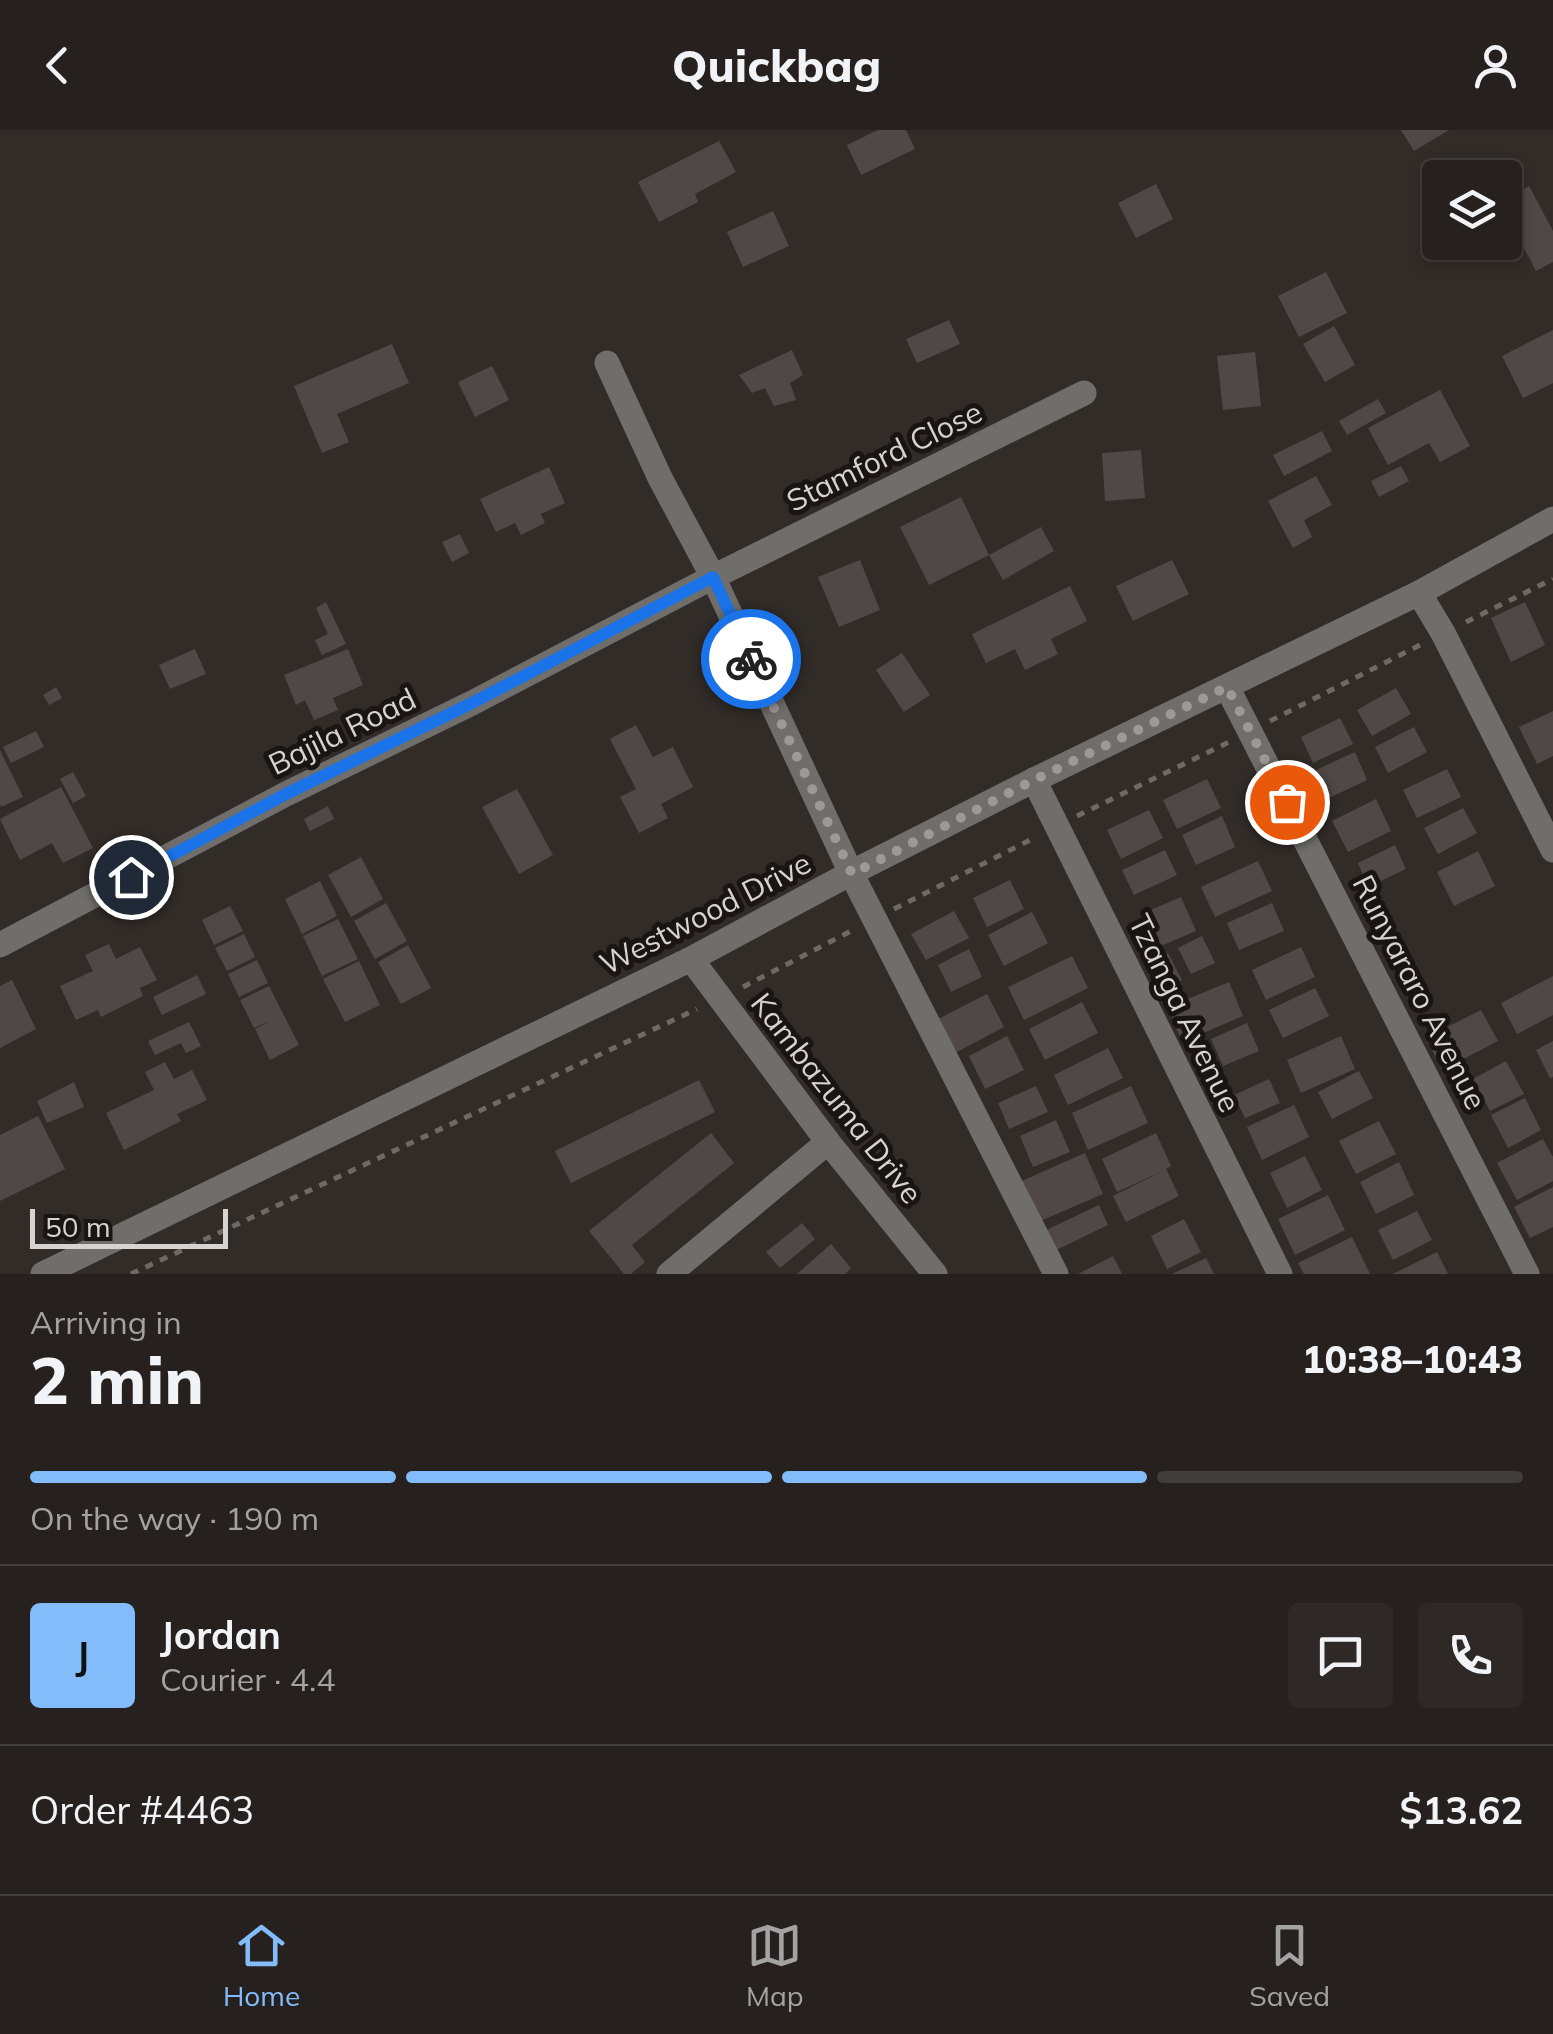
<!DOCTYPE html>
<meta charset="utf-8">
<style>
body{margin:0;font-family:Mulish,sans-serif;background:#2e2927;color:#f1f3f6;height:100vh;display:flex;flex-direction:column;font-size:38px;white-space:nowrap}
*{box-sizing:border-box;margin:0}
p{font-size:32px;color:#a4a3a4}
.icon{flex:none;width:55px;height:55px;fill:none;stroke:currentColor;stroke-width:2;stroke-linecap:round;stroke-linejoin:round}
.map{position:relative;height:1144px;overflow:hidden}
.panel{display:flex;flex-direction:column;background:#26211e;flex:1}
.panel>*{flex:none}
.tools{position:absolute;left:1422px;top:30px;display:grid;gap:20px}
.tools a{display:grid;place-items:center;width:100px;height:100px;border-radius:10px;background:#26211e;box-shadow:0 5px 15px #0003,0 0 0 2px #423e3c;font-size:50px}
.scale{position:absolute;left:30px;bottom:25px;width:198px;box-sizing:border-box;padding-left:10px;border:5px solid #d7d3d1;border-top:0;font-size:28px;line-height:35px;white-space:nowrap;color:#d7d3d1;-webkit-text-stroke:8px #181513;paint-order:stroke}
.pin{position:absolute;display:grid;place-items:center;width:85px;height:85px;color:#fff;margin:-42px;border:5px solid #fff;border-radius:50%;box-shadow:0 2px 10px #0007}
.courier{position:absolute;display:grid;place-items:center;width:100px;height:100px;margin:-50px;border:8px solid #1a73e8;border-radius:50%;background:#fff;color:#222;box-shadow:0 2px 12px #0007}
.summary em{font-style:normal;font-weight:800}
.summary div{display:flex;flex-direction:column-reverse}
.summary{display:flex;align-items:center;justify-content:space-between;height:170px;padding:0 30px}
h1{font-size:65px;font-weight:800;line-height:75px}
.bar{display:grid;grid-template-columns:repeat(4,1fr);gap:15px 10px;align-content:center;height:120px;padding:0 30px}
.bar i{height:12px;border-radius:8px;background:#423e3c}
.bar .on{background:#82bcfa}
.bar p{grid-column:span 4}
.line{display:flex;align-items:center;gap:25px;padding:0 30px;border-top:2px solid #423e3c}
.line div{flex:1}
.round{display:grid;place-items:center;flex:none;width:105px;height:105px;border-radius:10px;background:#2e2927}
header{display:flex;justify-content:space-between;align-items:center;height:130px;padding:0 30px;background:#26211e;font-size:45px;font-weight:800}
.dock{display:flex;justify-content:space-around;align-items:center;height:140px;border-top:2px solid #423e3c;background:#26211e;font-size:28px;color:#a4a3a4}
.dock a{display:grid;justify-items:center;gap:5px}
.dock .on{color:#82bcfa}
.map>svg:first-child{display:block}
.building{fill:#504847}
.lines{fill:none;stroke-linecap:round;stroke-linejoin:round}
.path{stroke:#6f6966;stroke-width:5;stroke-dasharray:8 8;stroke-linecap:butt}
.minor{stroke:#6f6e6b;stroke-width:25}
.done{stroke:#9d9996;stroke-width:10;stroke-dasharray:0 18}
.route{stroke:#1a73e8;stroke-width:12}
.labels{text-anchor:middle;dominant-baseline:central;stroke-width:10;stroke-linejoin:round;paint-order:stroke}
.street-label{font-size:30px;fill:#d7d3d1;stroke:#181513}
</style>
<header><svg class="icon" aria-label="back" viewBox="0 0 24 24"><path d="M15 5l-7 7 7 7"/></svg>Quickbag<svg class="icon" aria-label="person" viewBox="0 0 24 24"><circle cx="12" cy="8" r="4"/><path d="M4 21q1-7 8-7t8 7"/></svg></header>
<div class="map">
<svg width="1553" height="1144" viewBox="0 0 1553 1144">
<rect width="100%" height="100%" fill="#322c28"/>
<g class="building">
<polygon points="878,0 906,0 915,19 861,45 847,15"/>
<polygon points="1401,0 1449,0 1414,21"/>
<polygon points="719,11 736,42 695,64 698,72 659,92 638,52"/>
<polygon points="1156,54 1173,89 1136,108 1118,73"/>
<polygon points="1529,56 1553,101 1553,132 1536,141 1505,82 1505,69"/>
<polygon points="773,81 789,116 743,137 727,102"/>
<polygon points="1326,142 1347,183 1299,207 1278,166"/>
<polygon points="949,190 960,214 917,233 906,209"/>
<polygon points="1334,196 1355,235 1325,252 1303,214"/>
<polygon points="1553,200 1553,253 1523,268 1502,226"/>
<polygon points="392,214 409,253 337,284 349,312 322,323 294,256"/>
<polygon points="792,220 803,245 790,253 796,270 774,276 765,258 752,263 739,245"/>
<polygon points="1255,222 1261,276 1223,280 1217,226"/>
<polygon points="492,236 509,270 475,287 458,252"/>
<polygon points="1440,260 1470,316 1440,332 1429,313 1388,335 1368,298"/>
<polygon points="1378,269 1386,283 1347,305 1339,291"/>
<polygon points="1322,301 1332,321 1284,346 1273,325"/>
<polygon points="1141,320 1145,368 1105,371 1102,323"/>
<polygon points="1401,336 1409,351 1379,367 1371,351"/>
<polygon points="549,337 565,373 541,384 545,393 521,405 515,393 496,402 480,369"/>
<polygon points="1316,346 1332,375 1304,390 1312,407 1293,418 1268,371"/>
<polygon points="961,367 989,425 929,455 900,397"/>
<polygon points="1041,397 1054,421 1003,450 989,425"/>
<polygon points="460,404 469,423 452,432 442,412"/>
<polygon points="860,430 880,480 839,497 818,447"/>
<polygon points="1172,430 1189,464 1133,491 1116,456"/>
<polygon points="1070,456 1087,491 1051,509 1058,524 1025,540 1015,519 986,533 972,504"/>
<polygon points="326,472 346,514 322,525 315,510 328,504 316,478"/>
<polygon points="1525,472 1545,515 1511,532 1491,488"/>
<polygon points="195,519 206,544 170,559 159,535"/>
<polygon points="348,519 363,555 333,568 338,580 314,590 305,570 296,575 284,545"/>
<polygon points="902,523 930,565 904,582 876,540"/>
<polygon points="56,557 62,568 49,575 43,565"/>
<polygon points="1396,558 1411,584 1372,606 1357,580"/>
<polygon points="1553,581 1553,626 1537,634 1519,597"/>
<polygon points="1340,588 1353,614 1313,633 1301,607"/>
<polygon points="636,595 653,627 673,617 693,657 661,674 668,688 639,703 620,667 636,659 610,609"/>
<polygon points="1414,597 1427,622 1388,643 1375,617"/>
<polygon points="36,601 44,617 11,633 3,617"/>
<polygon points="0,620 23,667 1,677 0,674"/>
<polygon points="1355,622 1367,650 1329,668 1316,640"/>
<polygon points="1447,639 1461,667 1417,688 1403,660"/>
<polygon points="73,642 86,666 73,673 60,649"/>
<polygon points="1207,649 1221,678 1177,699 1163,670"/>
<polygon points="61,657 93,718 63,733 52,713 20,730 0,689"/>
<polygon points="517,659 553,725 519,744 482,677"/>
<polygon points="1376,669 1391,701 1348,722 1332,691"/>
<polygon points="328,676 334,689 310,701 304,689"/>
<polygon points="1463,678 1477,703 1438,724 1424,698"/>
<polygon points="1149,680 1163,708 1121,729 1107,700"/>
<polygon points="1222,686 1235,717 1196,735 1182,705"/>
<polygon points="1395,715 1406,739 1368,757 1358,733"/>
<polygon points="1165,720 1177,745 1134,765 1122,740"/>
<polygon points="1478,721 1495,756 1454,776 1437,742"/>
<polygon points="361,727 383,769 351,787 328,745"/>
<polygon points="1258,731 1272,761 1215,787 1201,757"/>
<polygon points="1010,750 1024,779 987,797 973,768"/>
<polygon points="320,751 337,786 302,804 285,769"/>
<polygon points="1181,767 1196,801 1156,818 1141,784"/>
<polygon points="386,773 407,811 375,829 354,791"/>
<polygon points="1272,773 1284,801 1239,820 1227,793"/>
<polygon points="230,776 243,801 214,815 202,790"/>
<polygon points="954,781 969,808 926,830 911,804"/>
<polygon points="1032,782 1048,813 1004,836 988,805"/>
<polygon points="338,789 358,829 322,846 303,806"/>
<polygon points="244,804 255,827 227,841 215,818"/>
<polygon points="1202,806 1215,833 1191,844 1178,818"/>
<polygon points="109,814 116,829 140,817 157,850 140,858 143,866 101,887 98,880 76,890 60,856 93,841 85,825"/>
<polygon points="408,815 431,858 401,874 378,832"/>
<polygon points="1301,817 1315,847 1266,870 1252,840"/>
<polygon points="969,819 982,847 951,862 938,835"/>
<polygon points="1168,823 1182,850 1165,860 1150,833"/>
<polygon points="1072,826 1088,858 1024,890 1008,857"/>
<polygon points="257,830 268,853 239,867 228,844"/>
<polygon points="359,831 380,875 345,892 323,849"/>
<polygon points="197,845 206,864 162,885 153,867"/>
<polygon points="1553,846 1553,885 1517,904 1501,873"/>
<polygon points="12,850 36,899 0,918 0,856"/>
<polygon points="1229,852 1243,886 1182,912 1168,877"/>
<polygon points="269,856 299,915 270,930 255,899 270,891 254,898 240,870"/>
<polygon points="1315,858 1329,886 1283,908 1269,880"/>
<polygon points="987,864 1004,897 955,923 938,889"/>
<polygon points="1082,872 1098,903 1045,930 1029,899"/>
<polygon points="1481,880 1498,911 1442,940 1426,908"/>
<polygon points="189,892 201,916 186,923 181,913 155,925 148,911"/>
<polygon points="1247,893 1259,921 1223,936 1211,909"/>
<polygon points="1007,906 1024,940 985,959 969,926"/>
<polygon points="1341,906 1355,939 1301,963 1287,930"/>
<polygon points="1553,911 1553,947 1550,948 1536,920"/>
<polygon points="1108,918 1123,948 1068,975 1054,945"/>
<polygon points="1506,931 1524,964 1490,981 1473,949"/>
<polygon points="165,932 174,949 192,940 207,970 177,984 181,991 124,1020 106,983 154,960 145,942"/>
<polygon points="1359,941 1373,968 1332,989 1318,962"/>
<polygon points="1269,949 1280,973 1245,988 1234,965"/>
<polygon points="699,950 715,982 571,1053 555,1021"/>
<polygon points="74,952 84,977 47,993 37,971"/>
<polygon points="1036,956 1048,982 1009,999 998,973"/>
<polygon points="1131,956 1148,993 1088,1020 1072,983"/>
<polygon points="1525,968 1541,1000 1508,1018 1491,985"/>
<polygon points="1294,975 1309,1007 1262,1030 1247,997"/>
<polygon points="38,986 65,1039 0,1071 0,1005"/>
<polygon points="1056,990 1070,1022 1033,1037 1020,1006"/>
<polygon points="1379,991 1396,1024 1356,1044 1339,1011"/>
<polygon points="711,1003 734,1033 632,1115 645,1132 631,1144 624,1144 589,1101"/>
<polygon points="1156,1003 1171,1036 1166,1039 1179,1066 1126,1092 1113,1066 1163,1041 1117,1062 1102,1029"/>
<polygon points="1543,1009 1553,1027 1553,1051 1517,1070 1497,1033"/>
<polygon points="1085,1023 1103,1064 1038,1092 1015,1054"/>
<polygon points="1305,1026 1322,1060 1287,1078 1270,1043"/>
<polygon points="1399,1032 1414,1065 1376,1084 1360,1052"/>
<polygon points="1553,1057 1553,1097 1530,1108 1514,1077"/>
<polygon points="1328,1065 1345,1100 1295,1125 1278,1089"/>
<polygon points="1099,1075 1108,1095 1050,1123 1040,1103"/>
<polygon points="1417,1081 1432,1110 1393,1130 1378,1100"/>
<polygon points="1184,1089 1201,1122 1167,1139 1151,1106"/>
<polygon points="802,1093 815,1109 780,1138 766,1122"/>
<polygon points="1352,1107 1370,1144 1304,1144 1298,1133"/>
<polygon points="831,1114 851,1138 845,1144 797,1144"/>
<polygon points="1437,1122 1448,1144 1393,1144"/>
<polygon points="1113,1126 1122,1144 1078,1144"/>
<polygon points="1206,1128 1214,1144 1172,1144"/>
</g>
<g class="lines">
<g class="path">
<polyline points="1466,492 1553,449"/>
<polyline points="1270,591 1420,515"/>
<polyline points="1077,686 1229,612"/>
<polyline points="894,779 1036,707"/>
<polyline points="743,857 853,800"/>
<polyline points="131,1144 697,879"/>
</g>
<g class="minor">
<polyline points="607,233 660,348 713,447 851,743 1056,1144"/>
<polyline points="1419,463 1443,503 1553,720"/>
<polyline points="1227,557 1527,1144"/>
<polyline points="1034,650 1280,1144"/>
<polyline points="0,815 286,664 472,573 713,447 1084,263"/>
<polyline points="691,829 828,1012 935,1144"/>
<polyline points="43,1144 691,829 851,743 1034,650 1419,463 1553,389"/>
<polyline points="669,1144 828,1012"/>
</g>
</g>
<g class="lines">
<polyline class="done" points="751,529 852,744 1034,650 1227,557 1287,672"/>
<polyline class="route" points="131,747 286,664 472,573 713,447 751,529"/>
</g>
<g class="labels">
<g class="street-label">
<text transform="translate(884 326) rotate(-26)">Stamford Close</text>
<text transform="translate(342 601) rotate(-26)">Bajila Road</text>
<text transform="translate(705 783) rotate(-27)">Westwood Drive</text>
<text transform="translate(1420 862) rotate(63)">Runyararo Avenue</text>
<text transform="translate(1185 883) rotate(64)">Tzanga Avenue</text>
<text transform="translate(837 968) rotate(52)">Kambazuma Drive</text>
</g>
</g>
</svg>
<div class="tools">
<a><svg class="icon" aria-label="layers" viewBox="0 0 24 24"><path d="M12 4l9 5-9 5-9-5zM3 14l9 5 9-5"/></svg></a>
</div>
<div class="scale">50 m</div>
<div class="pin" style="left:1287px;top:672px;background:#ea580c"><svg class="icon" aria-label="bag" viewBox="0 0 24 24"><path d="M5 8h14l-1 12H6zM9 8a3 3 0 0 1 6 0"/></svg></div>
<div class="pin" style="left:131px;top:747px;background:#1f2937"><svg class="icon" aria-label="home" viewBox="0 0 24 24"><path d="M3 11l9-7 9 7M6 9v11h12V9"/></svg></div>
<div class="courier" style="left:751px;top:529px"><svg class="icon" aria-label="bike" viewBox="0 0 24 24"><circle cx="6" cy="16" r="4"/><circle cx="18" cy="16" r="4"/><path d="M6 16l4-8h5l3 8M10 8l3 8H6M13 5h3"/></svg></div>
</div>
<section class="panel">
<div class="summary"><div><h1>2 min</h1><p>Arriving in</p></div><em>10:38–10:43</em></div>
<div class="bar"><i class="on"></i><i class="on"></i><i class="on"></i><i></i><p>On the way · 190 m</p></div>
<div class="line" style="height:180px"><b class="round" style="background:#82bcfa;color:#111">J</b><div><b>Jordan</b><p>Courier · 4.4</p></div><a class="round"><svg class="icon" aria-label="chat" viewBox="0 0 24 24"><path d="M4 5h16v11H9l-5 4z"/></svg></a><a class="round"><svg class="icon" aria-label="phone" viewBox="0 0 24 24"><path d="M5 4h4l2 5-3 2q2 4 5 5l2-3 5 2v4C11 20 4 13 5 4z"/></svg></a></div>
<div class="line" style="height:130px"><div>Order #4463</div><b>$13.62</b></div>
</section>
<nav class="dock">
<a class="on"><svg class="icon" aria-label="home" viewBox="0 0 24 24"><path d="M3 11l9-7 9 7M6 9v11h12V9"/></svg>Home</a>
<a><svg class="icon" aria-label="map" viewBox="0 0 24 24"><path d="M3 6l6-2 6 2 6-2v14l-6 2-6-2-6 2zM9 4v14M15 6v14"/></svg>Map</a>
<a><svg class="icon" aria-label="saved" viewBox="0 0 24 24"><path d="M7 4h10v16l-5-4-5 4z"/></svg>Saved</a>
</nav>
